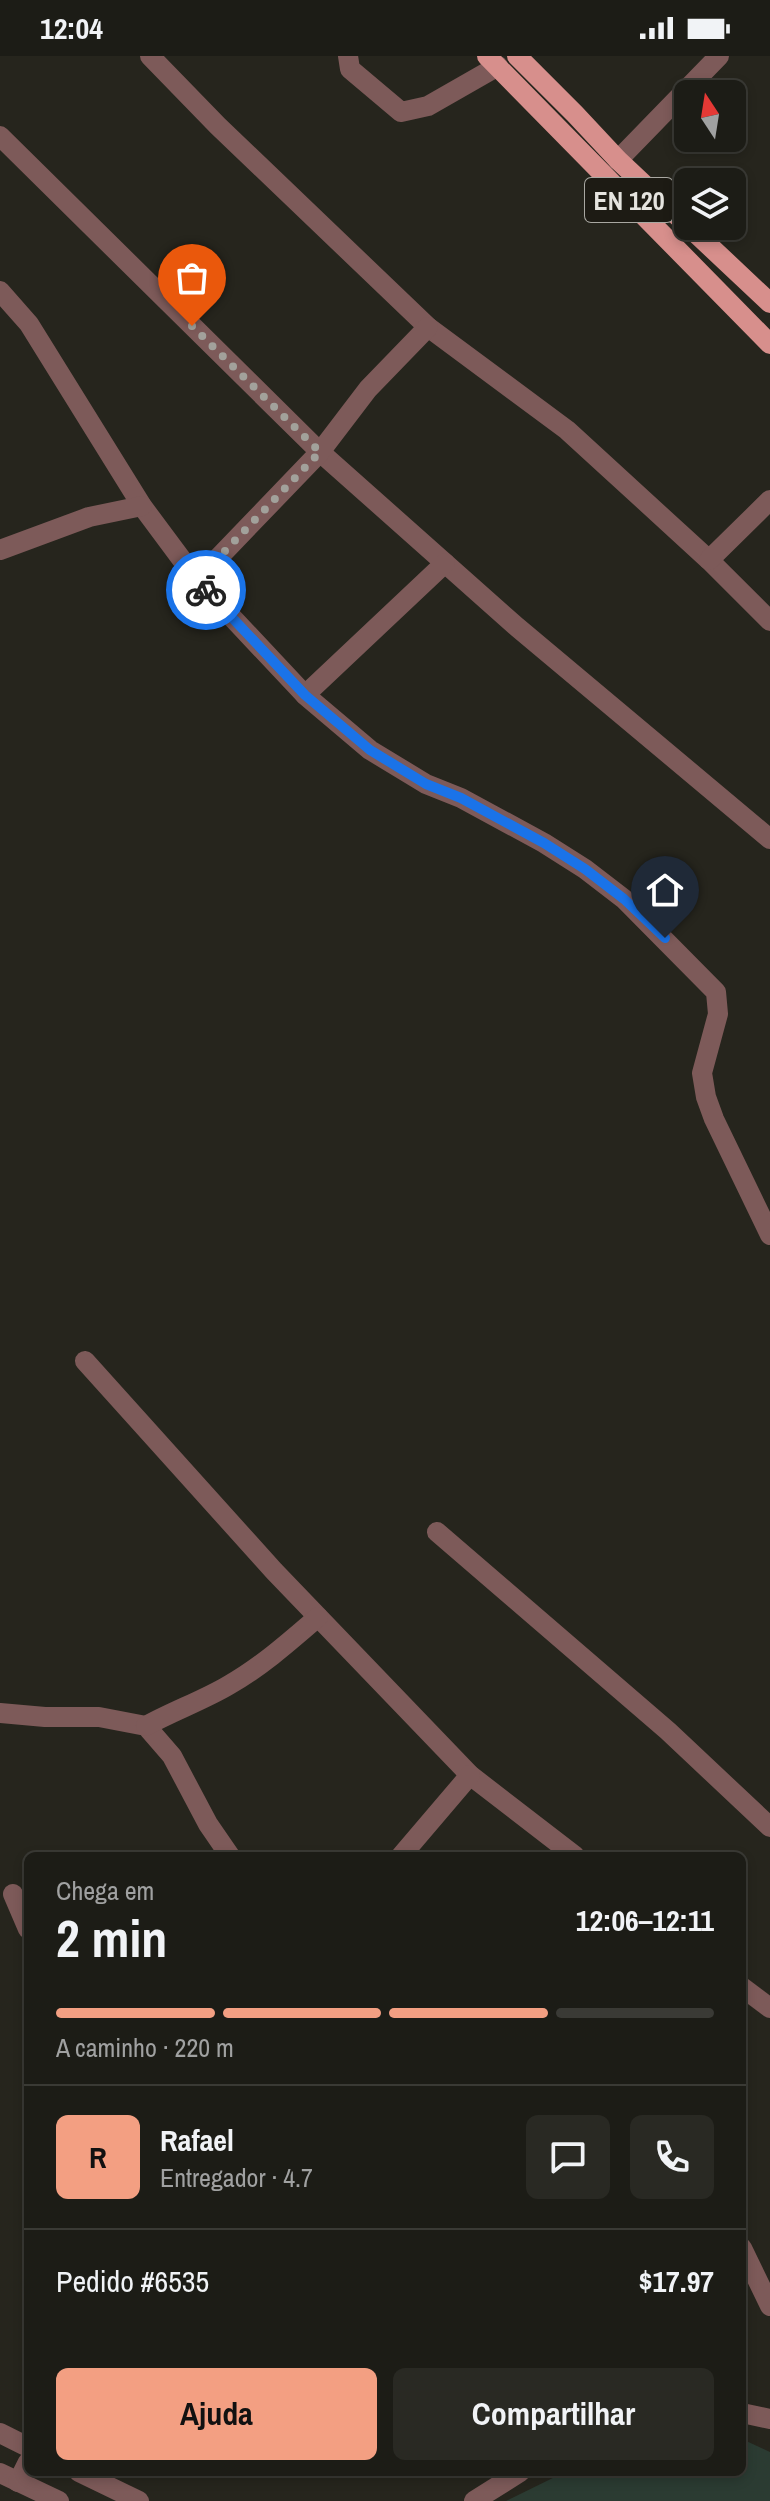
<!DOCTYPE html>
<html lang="pt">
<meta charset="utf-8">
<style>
body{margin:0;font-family:"Archivo Narrow",sans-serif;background:#292923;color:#f1f3f6;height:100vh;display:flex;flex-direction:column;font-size:30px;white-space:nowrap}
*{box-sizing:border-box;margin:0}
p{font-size:26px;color:#a0a1a1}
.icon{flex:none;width:44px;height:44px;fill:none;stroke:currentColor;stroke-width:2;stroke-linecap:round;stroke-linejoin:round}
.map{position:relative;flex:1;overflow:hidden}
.sheet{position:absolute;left:24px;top:1796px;width:722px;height:624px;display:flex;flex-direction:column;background:#1c1c16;border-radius:12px;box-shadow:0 4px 12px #0003,0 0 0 2px #3a3a35}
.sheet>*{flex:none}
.needle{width:52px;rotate:348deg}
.fabs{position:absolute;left:674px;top:24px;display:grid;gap:16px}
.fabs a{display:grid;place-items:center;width:72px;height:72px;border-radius:12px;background:#1c1c16;box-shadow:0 4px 12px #0003,0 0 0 2px #3a3a35;font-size:40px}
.pin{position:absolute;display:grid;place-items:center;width:68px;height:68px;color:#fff;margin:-82px -34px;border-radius:50% 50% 50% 0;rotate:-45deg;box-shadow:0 0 8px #0007}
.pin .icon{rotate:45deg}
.courier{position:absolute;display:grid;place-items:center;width:80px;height:80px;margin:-40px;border:6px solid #1a73e8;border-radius:50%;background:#fff;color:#222;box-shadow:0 2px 10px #0007}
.head em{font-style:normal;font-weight:700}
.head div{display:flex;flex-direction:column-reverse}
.head{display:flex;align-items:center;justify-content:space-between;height:136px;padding:0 32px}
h1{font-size:52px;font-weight:700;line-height:60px}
.bar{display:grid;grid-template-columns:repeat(4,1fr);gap:12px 8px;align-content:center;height:96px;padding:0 32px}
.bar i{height:10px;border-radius:6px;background:#3a3a35}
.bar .selected{background:#f39f82}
.bar p{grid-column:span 4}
.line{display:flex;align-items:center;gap:20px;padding:0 32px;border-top:2px solid #3a3a35}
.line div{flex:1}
.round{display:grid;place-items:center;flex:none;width:84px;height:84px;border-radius:12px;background:#292923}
.primary-button{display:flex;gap:16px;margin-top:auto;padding:16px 32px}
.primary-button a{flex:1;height:92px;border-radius:12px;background:#f39f82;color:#111;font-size:32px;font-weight:700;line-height:92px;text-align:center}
.primary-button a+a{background:#292923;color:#f1f3f6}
.status{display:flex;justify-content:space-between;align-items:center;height:56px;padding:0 40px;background:#1c1c16;direction:ltr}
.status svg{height:22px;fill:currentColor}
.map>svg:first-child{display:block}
.green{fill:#2b3b32}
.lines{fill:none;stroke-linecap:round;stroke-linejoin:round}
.minor{stroke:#7d5a59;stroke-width:20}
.major{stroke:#d78f8c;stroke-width:20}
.done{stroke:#a2a19b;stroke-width:8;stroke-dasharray:0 14.4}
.route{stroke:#1a73e8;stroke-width:10}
.labels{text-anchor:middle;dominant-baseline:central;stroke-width:8;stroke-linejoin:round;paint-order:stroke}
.shield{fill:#1d1b14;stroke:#a9a8a2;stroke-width:2}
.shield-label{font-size:26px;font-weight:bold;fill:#e5e4df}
</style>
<div class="status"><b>12:04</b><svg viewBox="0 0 49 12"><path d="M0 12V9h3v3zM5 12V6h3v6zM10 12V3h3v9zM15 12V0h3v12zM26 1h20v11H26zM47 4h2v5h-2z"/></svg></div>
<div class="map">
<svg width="770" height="2445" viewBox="0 0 770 2445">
<rect width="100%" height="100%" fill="#26251d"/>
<polygon class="green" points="742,2383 770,2396 770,2445 506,2445 565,2416 742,2416"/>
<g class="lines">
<g class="minor">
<polyline points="150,0 218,70 428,271 567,374 709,504 770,565"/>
<polyline points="348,0 350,13 401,56 428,50 498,10"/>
<polyline points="0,80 320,396 517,571 770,783"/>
<polyline points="618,104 719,0"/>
<polyline points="0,235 29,268 142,450 197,524 305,639 370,694 426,728 461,742 544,787 585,813 624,843 716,936 718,958 702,1017 706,1041 714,1063 770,1179"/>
<polyline points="0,494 89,461 142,450"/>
<polyline points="709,504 770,444"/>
<polyline points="197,524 320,396 368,333 428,271"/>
<polyline points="305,639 445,507"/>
<polyline points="85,1305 274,1515 470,1719 575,1800"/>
<polyline points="437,1476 668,1675 770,1771"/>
<polyline points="0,1657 45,1661 99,1661 146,1670 172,1700 208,1768 230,1800"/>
<path d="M 146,1670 C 173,1655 204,1644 229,1629 C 262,1610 289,1586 318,1561"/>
<polyline points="401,1800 470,1719"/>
<polyline points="13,1838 28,1873"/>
<polyline points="742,1931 770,1952"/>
<polyline points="742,2192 770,2250"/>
<polyline points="742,2357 770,2363"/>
<polyline points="0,2377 28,2391"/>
<polyline points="79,2416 139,2445"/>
<polyline points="0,2417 59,2445"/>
<polyline points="18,2426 28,2406"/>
<polyline points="474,2445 520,2416"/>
</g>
<g class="major">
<polyline points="487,0 770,288"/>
<polyline points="517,0 575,58 618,104 770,247"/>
</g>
</g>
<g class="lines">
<polyline class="done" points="192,270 320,396 197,524 206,534"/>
<polyline class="route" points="206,534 305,639 370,694 426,728 461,742 544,787 585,813 624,843 665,882"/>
</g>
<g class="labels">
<rect class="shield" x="585" y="122" width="88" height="44" rx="6"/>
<g class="shield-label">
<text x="629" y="144">EN 120</text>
</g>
</g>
</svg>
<div class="fabs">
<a><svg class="needle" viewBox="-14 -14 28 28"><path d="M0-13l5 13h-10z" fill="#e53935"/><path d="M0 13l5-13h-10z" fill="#a0a1a1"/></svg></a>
<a><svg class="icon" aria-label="layers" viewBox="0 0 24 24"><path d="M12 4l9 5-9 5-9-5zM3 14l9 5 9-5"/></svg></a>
</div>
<div class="pin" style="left:192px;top:270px;background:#ea580c"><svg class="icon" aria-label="bag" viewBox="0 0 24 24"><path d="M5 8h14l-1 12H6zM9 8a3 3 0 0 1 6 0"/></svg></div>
<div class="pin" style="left:665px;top:882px;background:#1f2937"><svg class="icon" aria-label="home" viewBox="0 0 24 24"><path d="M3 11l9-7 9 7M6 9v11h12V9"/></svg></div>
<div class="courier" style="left:206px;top:534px"><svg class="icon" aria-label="bike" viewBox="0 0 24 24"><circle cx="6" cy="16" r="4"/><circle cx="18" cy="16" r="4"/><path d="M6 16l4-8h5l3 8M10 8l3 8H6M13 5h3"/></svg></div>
<section class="sheet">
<div class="head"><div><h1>2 min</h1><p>Chega em</p></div><em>12:06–12:11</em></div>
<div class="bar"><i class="selected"></i><i class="selected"></i><i class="selected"></i><i></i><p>A caminho · 220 m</p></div>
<div class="line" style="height:144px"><b class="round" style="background:#f39f82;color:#111">R</b><div><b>Rafael</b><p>Entregador · 4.7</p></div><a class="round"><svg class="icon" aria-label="chat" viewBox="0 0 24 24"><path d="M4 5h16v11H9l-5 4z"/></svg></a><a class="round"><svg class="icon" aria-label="phone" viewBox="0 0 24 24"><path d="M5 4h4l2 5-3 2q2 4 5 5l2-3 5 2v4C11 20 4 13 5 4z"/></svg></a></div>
<div class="line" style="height:104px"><div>Pedido #6535</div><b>$17.97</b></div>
<div class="primary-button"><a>Ajuda</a><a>Compartilhar</a></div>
</section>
</div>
